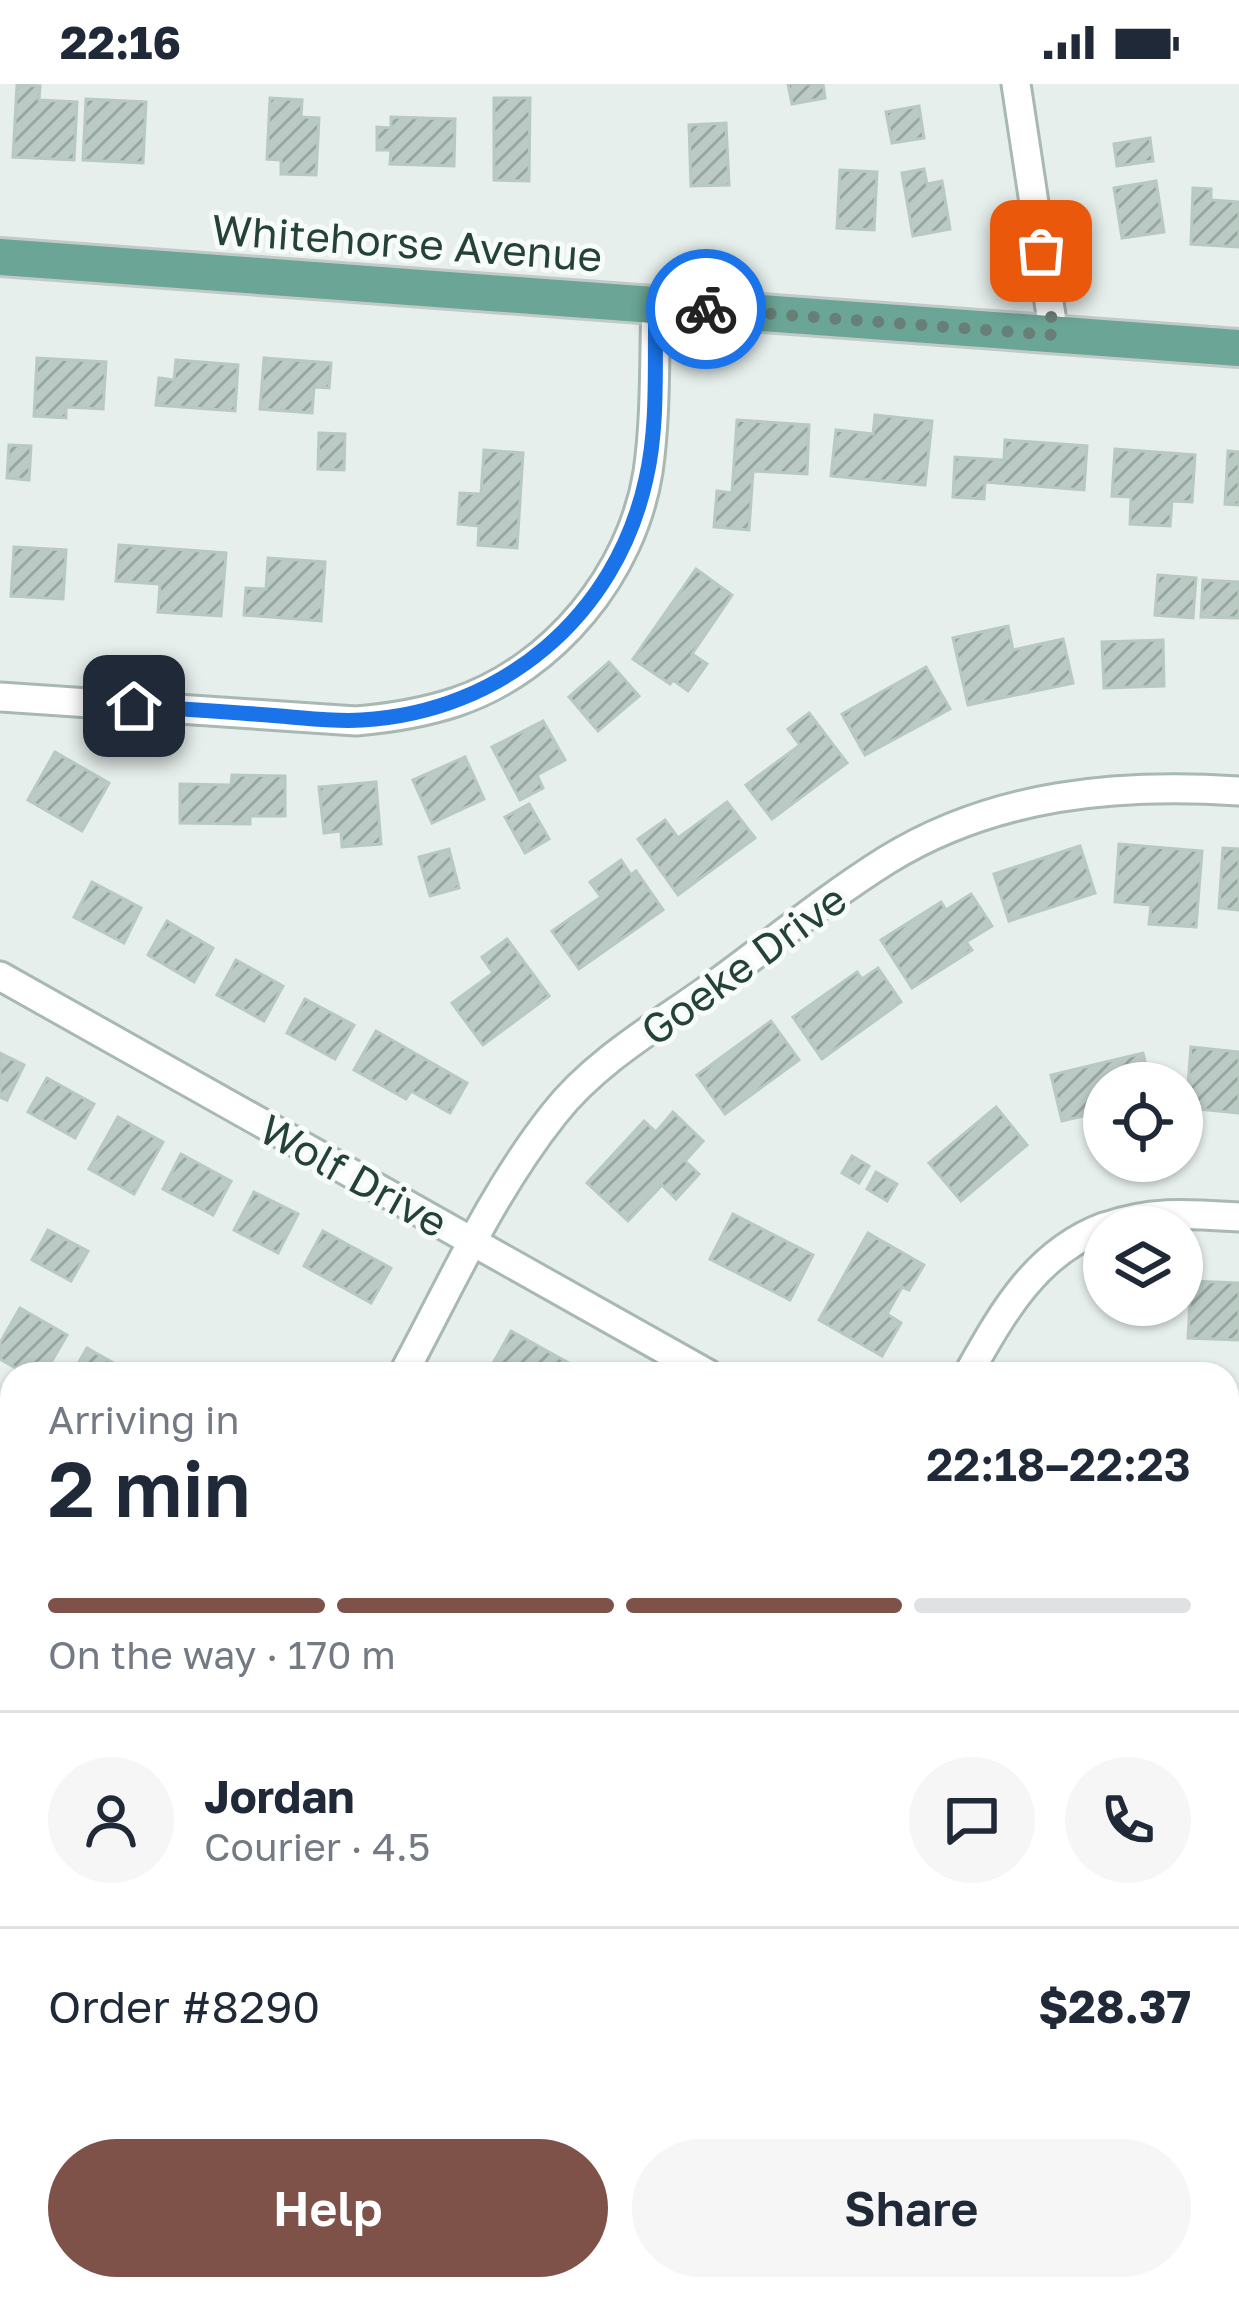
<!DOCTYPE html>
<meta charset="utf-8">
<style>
body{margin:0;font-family:"Golos Text",sans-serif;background:#f6f6f7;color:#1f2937;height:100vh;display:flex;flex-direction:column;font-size:45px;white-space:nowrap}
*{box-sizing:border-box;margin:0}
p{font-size:39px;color:#747a83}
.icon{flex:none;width:66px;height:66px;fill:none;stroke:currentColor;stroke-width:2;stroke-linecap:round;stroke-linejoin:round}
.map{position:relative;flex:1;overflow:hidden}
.drawer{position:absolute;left:0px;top:1278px;width:1239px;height:939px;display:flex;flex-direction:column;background:#fff;border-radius:36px 36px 0 0;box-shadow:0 3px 9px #0004}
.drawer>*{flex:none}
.controls{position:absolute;left:1083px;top:978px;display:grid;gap:24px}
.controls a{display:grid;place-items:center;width:120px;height:120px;border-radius:50%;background:#fff;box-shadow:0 3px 9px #0004;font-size:60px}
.pin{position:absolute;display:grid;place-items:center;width:102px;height:102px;color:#fff;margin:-51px;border-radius:24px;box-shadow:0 6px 18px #0006}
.courier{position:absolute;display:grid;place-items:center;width:120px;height:120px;margin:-60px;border:9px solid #1a73e8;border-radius:50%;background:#fff;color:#222;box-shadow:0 3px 15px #0007}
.summary em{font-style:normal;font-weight:600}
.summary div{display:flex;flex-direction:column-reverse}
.summary{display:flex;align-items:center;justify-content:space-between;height:204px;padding:0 48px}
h1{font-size:78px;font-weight:600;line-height:90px}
.bar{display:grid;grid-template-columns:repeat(4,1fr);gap:18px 12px;align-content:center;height:144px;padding:0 48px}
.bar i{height:15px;border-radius:9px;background:#e0e1e3}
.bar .selected{background:#7f5249}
.bar p{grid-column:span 4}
.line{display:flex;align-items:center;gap:30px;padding:0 48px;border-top:3px solid #e0e1e3}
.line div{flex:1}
.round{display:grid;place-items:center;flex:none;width:126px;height:126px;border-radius:63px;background:#f6f6f7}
.button{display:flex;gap:24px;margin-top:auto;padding:24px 48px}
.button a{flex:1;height:138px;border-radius:72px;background:#7f5249;color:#fff;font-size:48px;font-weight:600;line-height:138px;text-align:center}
.button a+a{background:#f6f6f7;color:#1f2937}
.status{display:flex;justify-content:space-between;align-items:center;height:84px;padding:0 60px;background:#fff;direction:ltr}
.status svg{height:33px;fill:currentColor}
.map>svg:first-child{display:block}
.built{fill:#d4dfda}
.building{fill:url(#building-hatch);stroke:#b8c9c2;stroke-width:3}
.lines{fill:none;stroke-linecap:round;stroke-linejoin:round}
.service-casing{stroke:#a8b8b2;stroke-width:20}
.minor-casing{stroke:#a8b8b2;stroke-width:33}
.tertiary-casing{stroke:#a8b8b2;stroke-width:42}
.primary-casing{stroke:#c2cac8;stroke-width:42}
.service{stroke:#fff;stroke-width:14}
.minor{stroke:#fff;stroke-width:27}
.tertiary{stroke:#fff;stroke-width:36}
.primary{stroke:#6aa596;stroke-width:36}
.done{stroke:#687f78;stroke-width:12;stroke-dasharray:0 21.6}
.route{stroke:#1a73e8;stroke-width:15}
.labels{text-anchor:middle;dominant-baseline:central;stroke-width:10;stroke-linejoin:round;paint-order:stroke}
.street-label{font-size:42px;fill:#24423a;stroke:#f7fbf9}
</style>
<div class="status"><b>22:16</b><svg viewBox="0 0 49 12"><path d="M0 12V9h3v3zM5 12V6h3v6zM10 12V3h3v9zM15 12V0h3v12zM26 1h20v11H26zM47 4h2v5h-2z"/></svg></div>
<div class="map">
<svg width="1239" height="2216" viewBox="0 0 1239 2216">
<defs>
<pattern id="building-hatch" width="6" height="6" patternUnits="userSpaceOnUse" patternTransform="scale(3)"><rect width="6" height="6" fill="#bbcac4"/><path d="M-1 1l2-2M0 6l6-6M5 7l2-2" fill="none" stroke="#98a6a0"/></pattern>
</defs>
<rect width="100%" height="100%" fill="#e6efeb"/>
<polygon class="built" points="1227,2092 1239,2099 1239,2216 571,2216 573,2205 1227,2205"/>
<g class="building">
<polygon points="788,0 823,0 825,14 792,20"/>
<polygon points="17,1 40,2 39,16 77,18 74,76 13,73"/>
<polygon points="270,14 302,16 301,33 319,34 316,91 281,90 281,76 267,75"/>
<polygon points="494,14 530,14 529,97 494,96"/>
<polygon points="86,15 146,18 143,79 83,76"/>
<polygon points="919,22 924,54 892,59 886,28"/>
<polygon points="391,33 455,35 454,82 390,80 391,66 377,66 377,43 391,44"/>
<polygon points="726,39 729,101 691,102 689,41"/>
<polygon points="1150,54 1153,77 1117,82 1114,60"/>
<polygon points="924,85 927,100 942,97 950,145 913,152 902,89"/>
<polygon points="840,86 877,88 874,146 837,144"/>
<polygon points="1156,97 1164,148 1122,154 1114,104"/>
<polygon points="1193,104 1211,105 1211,116 1239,118 1239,163 1191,160"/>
<polygon points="37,274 106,278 103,325 66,323 66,334 34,332"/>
<polygon points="264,274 331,279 329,304 314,303 312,329 260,325"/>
<polygon points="176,276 238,281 235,327 156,321 159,294 174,296"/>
<polygon points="875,331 932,337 925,401 831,392 836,346 873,350"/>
<polygon points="737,336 809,341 807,390 753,387 749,446 714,443 717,407 732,409"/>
<polygon points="319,349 345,350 344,386 318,385"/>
<polygon points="1005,356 1087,362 1084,406 985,398 984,415 953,413 955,373 1004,376"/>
<polygon points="9,361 31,362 29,396 7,394"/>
<polygon points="1115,365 1195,371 1192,418 1172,417 1170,442 1130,440 1131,413 1112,412"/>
<polygon points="484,366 523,369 517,464 478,461 479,442 458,440 460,409 481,410"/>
<polygon points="1228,367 1239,368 1239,421 1225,420"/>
<polygon points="119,461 226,469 221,532 158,528 160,500 116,497"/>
<polygon points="14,463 66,466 63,515 11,512"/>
<polygon points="268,474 325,478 321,537 244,531 246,504 266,505"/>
<polygon points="696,485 732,511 692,570 707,580 688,607 673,596 670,600 633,575"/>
<polygon points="1158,491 1196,494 1193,534 1155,531"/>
<polygon points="1203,496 1239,498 1239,534 1201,533"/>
<polygon points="1008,542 1013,566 1063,555 1073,599 968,621 953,554"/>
<polygon points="1163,556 1164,602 1104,604 1102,558"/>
<polygon points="609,578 639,612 598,647 569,613"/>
<polygon points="926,583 950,625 865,671 842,630"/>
<polygon points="809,629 847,679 772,735 746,701 800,661 788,645"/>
<polygon points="543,637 565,676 537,691 543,704 520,716 492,663"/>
<polygon points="55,668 109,699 82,747 28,716"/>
<polygon points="465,673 484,715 432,739 413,696"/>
<polygon points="232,691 285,692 285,732 250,732 250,740 180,739 180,700 231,701"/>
<polygon points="376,698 381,760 342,763 341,747 324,749 319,703"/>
<polygon points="727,718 755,754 678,811 638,755 665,736 678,754"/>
<polygon points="529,720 549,755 525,769 505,733"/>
<polygon points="1119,760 1202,767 1196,843 1149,840 1151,821 1115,818"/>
<polygon points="1080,762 1095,809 1009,837 994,790"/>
<polygon points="1223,764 1239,765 1239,826 1219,824"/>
<polygon points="449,765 459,804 430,812 419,773"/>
<polygon points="621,776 631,791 636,787 663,826 579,885 552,847 601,813 590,798"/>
<polygon points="92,798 141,824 124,859 74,833"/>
<polygon points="971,810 992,842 966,858 972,866 912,904 881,856 941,818 946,826"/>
<polygon points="167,837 213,864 194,898 148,871"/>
<polygon points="507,855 549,912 483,961 452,919 493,889 482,873"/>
<polygon points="236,876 283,902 264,937 217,911"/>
<polygon points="878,884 901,918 822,975 793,933 857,888 862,895"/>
<polygon points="305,915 354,941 335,975 287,949"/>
<polygon points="771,937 799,976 725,1030 697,991"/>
<polygon points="376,947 467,999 450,1029 411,1007 406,1015 354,986"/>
<polygon points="1191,963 1239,968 1239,1029 1186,1024"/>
<polygon points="0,969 24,981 7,1016 0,1013"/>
<polygon points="1143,969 1150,999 1104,999 1104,1027 1062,1037 1051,991"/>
<polygon points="47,994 94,1020 75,1054 28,1028"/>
<polygon points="996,1023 1027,1061 961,1117 929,1079"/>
<polygon points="673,1028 703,1057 685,1077 699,1090 676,1115 662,1101 628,1137 587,1099 644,1037 656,1048"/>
<polygon points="118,1033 163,1058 134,1110 89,1085"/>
<polygon points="181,1070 231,1097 213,1131 163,1105"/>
<polygon points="852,1072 869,1082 859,1099 842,1089"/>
<polygon points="876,1088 897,1100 887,1117 867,1105"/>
<polygon points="254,1108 298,1130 278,1169 234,1146"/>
<polygon points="733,1130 813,1171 790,1216 710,1175"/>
<polygon points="48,1146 88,1167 71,1197 32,1176"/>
<polygon points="323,1147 391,1184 371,1219 304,1182"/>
<polygon points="868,1149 924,1181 909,1206 902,1203 887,1230 901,1239 882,1272 819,1236"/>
<polygon points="1191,1197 1239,1199 1239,1256 1188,1254"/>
<polygon points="20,1224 67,1251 46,1287 28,1276 21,1287 0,1275 0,1259"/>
<polygon points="511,1247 569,1279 563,1290 499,1290 491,1283"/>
<polygon points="87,1264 133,1290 72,1290"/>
<polygon points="1227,1355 1239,1359 1235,1380 1239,1381 1239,1434 1227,1430"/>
<polygon points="0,2028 12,2033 12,2078 0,2073"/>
<polygon points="0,2154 12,2156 12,2205 20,2205 19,2216 0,2216"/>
<polygon points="200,2205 242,2205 240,2216 198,2215"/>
<polygon points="390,2205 498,2205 496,2216 388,2216"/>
</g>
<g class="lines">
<g class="service-casing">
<polyline id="service" points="1083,2205 1104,2216"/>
</g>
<g class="minor-casing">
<g id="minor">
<polyline points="1016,0 1054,251"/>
<path d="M 0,613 L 356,637 C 391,634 423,629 456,618 C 554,585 632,489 648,388 C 656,333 654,276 656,221"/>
<polyline points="0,892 708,1290"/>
<path d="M 1105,1143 C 1150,1126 1192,1130 1239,1133"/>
<path d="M 403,1290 C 450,1203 492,1108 554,1030 C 596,976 662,939 717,899 C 773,858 828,813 887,776 C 994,710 1117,699 1239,707"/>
<path d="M 968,1290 C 1002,1230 1035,1169 1104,1143"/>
<polyline points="1227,1547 1239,1550"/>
<polyline points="0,1950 12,1953"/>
<polyline points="112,2216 114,2205"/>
</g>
</g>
<g class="tertiary-casing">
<g id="tertiary">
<polyline points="0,1396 12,1403"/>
<polyline points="1227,2068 1239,2075"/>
</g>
</g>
<g class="primary-casing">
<polyline id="primary" points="0,173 1239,264"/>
</g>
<use href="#service" class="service"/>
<use href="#minor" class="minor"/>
<use href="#tertiary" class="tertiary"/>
<use href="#primary" class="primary"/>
</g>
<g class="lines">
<polyline class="done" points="706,225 1054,251 1041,167"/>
<path class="route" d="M 134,622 C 183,625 231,628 280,632 C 307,634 335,638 362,636 C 502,628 616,532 646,395 C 659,339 654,278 656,221 L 706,225"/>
</g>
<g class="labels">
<g class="street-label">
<text transform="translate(407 158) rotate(4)">Whitehorse Avenue</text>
<text transform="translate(743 880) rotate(-36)">Goeke Drive</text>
<text transform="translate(354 1091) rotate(29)">Wolf Drive</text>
</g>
</g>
</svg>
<div class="controls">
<a><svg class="icon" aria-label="locate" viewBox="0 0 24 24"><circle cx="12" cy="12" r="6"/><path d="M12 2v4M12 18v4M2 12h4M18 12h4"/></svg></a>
<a><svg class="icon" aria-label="layers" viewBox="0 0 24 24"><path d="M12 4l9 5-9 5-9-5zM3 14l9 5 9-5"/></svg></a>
</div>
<div class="pin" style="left:1041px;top:167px;background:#ea580c"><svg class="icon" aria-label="bag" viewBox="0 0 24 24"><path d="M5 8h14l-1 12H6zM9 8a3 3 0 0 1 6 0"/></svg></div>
<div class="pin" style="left:134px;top:622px;background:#1f2937"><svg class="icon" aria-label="home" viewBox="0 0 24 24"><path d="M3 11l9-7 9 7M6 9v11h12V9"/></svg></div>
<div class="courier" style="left:706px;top:225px"><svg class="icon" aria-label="bike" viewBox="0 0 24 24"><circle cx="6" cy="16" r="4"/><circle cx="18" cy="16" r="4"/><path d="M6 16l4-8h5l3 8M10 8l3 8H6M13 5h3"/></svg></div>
<section class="drawer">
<div class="summary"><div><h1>2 min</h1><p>Arriving in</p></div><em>22:18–22:23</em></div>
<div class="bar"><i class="selected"></i><i class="selected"></i><i class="selected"></i><i></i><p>On the way · 170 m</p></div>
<div class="line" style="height:216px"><a class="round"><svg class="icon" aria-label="person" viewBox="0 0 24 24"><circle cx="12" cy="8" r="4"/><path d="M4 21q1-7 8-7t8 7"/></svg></a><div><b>Jordan</b><p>Courier · 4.5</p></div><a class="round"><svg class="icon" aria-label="chat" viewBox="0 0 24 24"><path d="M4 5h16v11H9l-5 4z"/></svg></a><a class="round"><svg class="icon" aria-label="phone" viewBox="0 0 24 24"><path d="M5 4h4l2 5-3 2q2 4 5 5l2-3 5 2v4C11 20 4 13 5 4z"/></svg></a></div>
<div class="line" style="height:156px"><div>Order #8290</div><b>$28.37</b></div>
<div class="button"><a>Help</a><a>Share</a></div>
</section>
</div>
